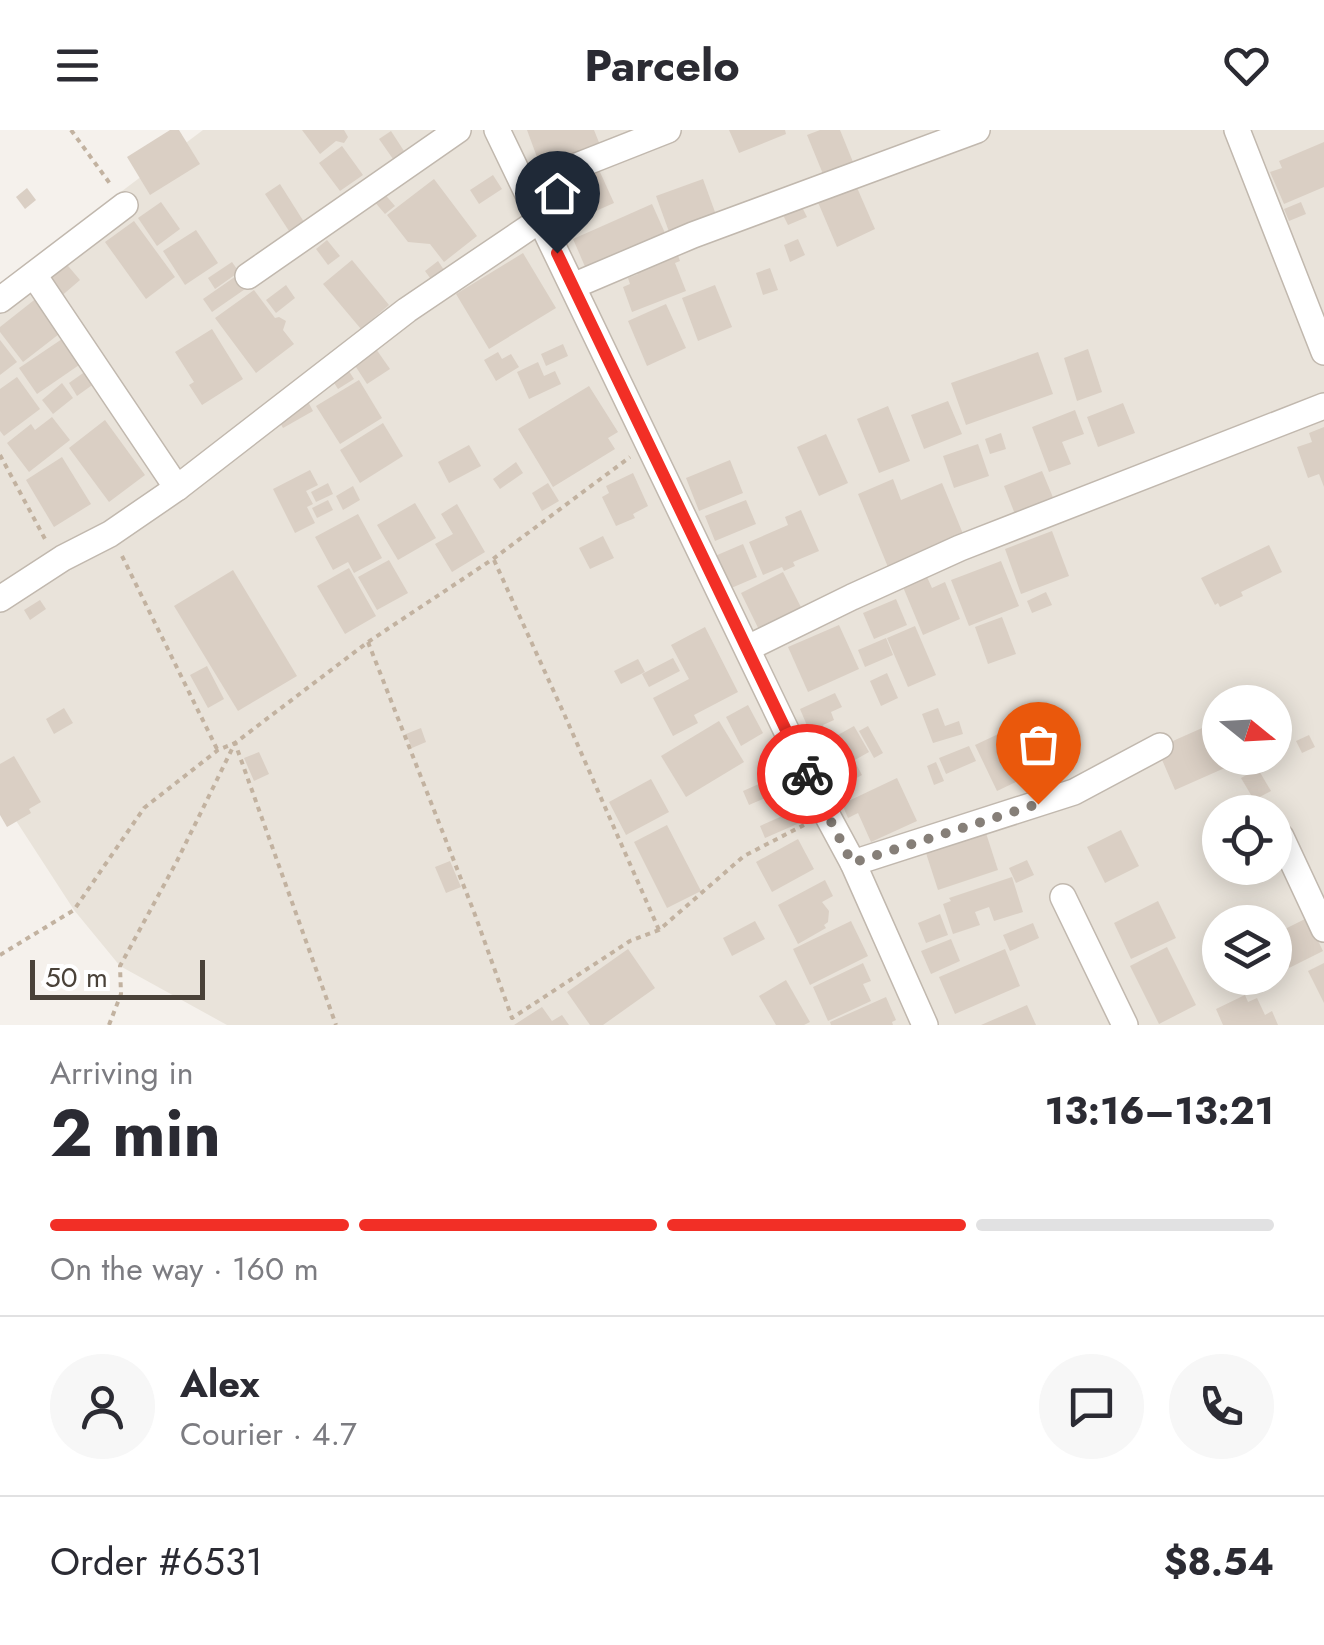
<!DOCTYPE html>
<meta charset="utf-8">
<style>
body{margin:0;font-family:Jost,sans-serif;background:#f7f7f7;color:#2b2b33;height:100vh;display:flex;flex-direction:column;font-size:38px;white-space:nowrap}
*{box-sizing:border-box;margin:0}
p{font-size:32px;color:#7c7c81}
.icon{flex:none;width:55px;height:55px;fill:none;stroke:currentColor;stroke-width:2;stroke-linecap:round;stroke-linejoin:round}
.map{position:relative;height:895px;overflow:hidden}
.panel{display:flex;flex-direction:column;background:#fff;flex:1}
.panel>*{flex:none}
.needle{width:65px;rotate:108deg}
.tools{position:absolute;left:1202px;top:555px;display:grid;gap:20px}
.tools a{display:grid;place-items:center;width:90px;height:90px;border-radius:50%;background:#fff;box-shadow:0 5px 25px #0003;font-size:50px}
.scale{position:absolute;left:30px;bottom:25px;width:175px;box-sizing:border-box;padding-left:10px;border:5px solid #4a4239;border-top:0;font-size:28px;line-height:35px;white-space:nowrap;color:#4a4239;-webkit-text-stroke:8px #fff;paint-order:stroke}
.pin{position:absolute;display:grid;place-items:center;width:85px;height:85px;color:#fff;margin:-102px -42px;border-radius:50% 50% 50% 0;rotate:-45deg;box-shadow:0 0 10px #0007}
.pin .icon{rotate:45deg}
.courier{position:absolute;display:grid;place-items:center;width:100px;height:100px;margin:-50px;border:8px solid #f22f26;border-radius:50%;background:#fff;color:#222;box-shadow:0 2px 12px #0007}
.headline em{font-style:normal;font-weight:700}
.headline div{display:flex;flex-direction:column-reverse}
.headline{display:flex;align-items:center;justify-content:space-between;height:170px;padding:0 50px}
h1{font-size:65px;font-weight:700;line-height:75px}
.bar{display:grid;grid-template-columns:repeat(4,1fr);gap:15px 10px;align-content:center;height:120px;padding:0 50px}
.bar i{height:12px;border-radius:8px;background:#e1e1e2}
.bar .current{background:#f22f26}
.bar p{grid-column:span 4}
.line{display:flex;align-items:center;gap:25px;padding:0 50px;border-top:2px solid #e1e1e2}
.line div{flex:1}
.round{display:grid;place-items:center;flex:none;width:105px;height:105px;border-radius:52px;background:#f7f7f7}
header{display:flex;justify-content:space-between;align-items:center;height:130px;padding:0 50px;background:#fff;font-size:45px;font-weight:700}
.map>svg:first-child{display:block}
.residential{fill:#e9e3da;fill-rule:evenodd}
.building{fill:#dacfc4}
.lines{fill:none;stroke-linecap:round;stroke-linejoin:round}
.minor-casing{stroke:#c1b8ae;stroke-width:28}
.path{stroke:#c2b2a0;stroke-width:4;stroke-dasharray:5 5;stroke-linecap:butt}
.minor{stroke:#fff;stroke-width:25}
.done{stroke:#867f78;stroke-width:10;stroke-dasharray:0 18}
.route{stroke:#f22f26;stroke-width:12}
</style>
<header><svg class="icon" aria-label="menu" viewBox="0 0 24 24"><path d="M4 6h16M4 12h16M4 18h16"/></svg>Parcelo<svg class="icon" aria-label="heart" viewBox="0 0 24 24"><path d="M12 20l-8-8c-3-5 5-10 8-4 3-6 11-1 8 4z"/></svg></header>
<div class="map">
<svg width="1324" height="895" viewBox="0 0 1324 895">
<rect width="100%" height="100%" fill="#f5f1ec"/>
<path class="residential" d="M 203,0 L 1324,0 L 1324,895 L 227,895 L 120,836 L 74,780 L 0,666 L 0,153 ZM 1220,572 L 1275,572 L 1275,628 L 1220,628 ZM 1220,682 L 1275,682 L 1275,738 L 1220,738 ZM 1220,792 L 1275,792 L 1275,848 L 1220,848 Z"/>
<g class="building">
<polygon points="170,0 179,0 200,34 150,65 127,27"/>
<polygon points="302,0 344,0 348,7 344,13 336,11 320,24"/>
<polygon points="527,0 594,0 600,15 541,38"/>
<polygon points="729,0 785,0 786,4 739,23"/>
<polygon points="820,0 840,0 853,32 823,44 807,5"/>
<polygon points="391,1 404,21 393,29 379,9"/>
<polygon points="1324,12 1324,57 1284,74 1270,42 1282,38 1279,31"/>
<polygon points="342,16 363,45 340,61 319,33"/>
<polygon points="595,31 614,73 564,95 545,53"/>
<polygon points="493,45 502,59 479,74 470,60"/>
<polygon points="434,49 477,106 444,132 430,114 408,112 387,85"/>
<polygon points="703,49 719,93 672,110 656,66"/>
<polygon points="855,53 875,99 837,117 817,70"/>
<polygon points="280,54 304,92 289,101 265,64"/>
<polygon points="27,58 36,70 25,79 16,67"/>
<polygon points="382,61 395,76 385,84 373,70"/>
<polygon points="161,72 180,99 157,116 138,88"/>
<polygon points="1301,72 1306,84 1289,91 1284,79"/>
<polygon points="652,74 669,112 590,148 573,109"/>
<polygon points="801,75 807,87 788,95 782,83"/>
<polygon points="134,91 175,147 146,169 105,112"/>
<polygon points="196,100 218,133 185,155 163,121"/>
<polygon points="798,109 805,125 790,132 784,115"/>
<polygon points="327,110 340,126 328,135 316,119"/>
<polygon points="675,117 680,131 675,133 686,161 632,182 623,157 630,154 628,148 638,144 633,133"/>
<polygon points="523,123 556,178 489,219 456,164"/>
<polygon points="63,130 80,150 59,168 41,147"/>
<polygon points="352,130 389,175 361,199 323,154"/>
<polygon points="438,131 446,143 433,152 425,141"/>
<polygon points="232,132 239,142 215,159 208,148"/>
<polygon points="770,138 778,160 763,165 756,143"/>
<polygon points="239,144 248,157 212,182 203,169"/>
<polygon points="286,155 295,168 276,183 266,170"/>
<polygon points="715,155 732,197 698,211 682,168"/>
<polygon points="254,160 275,188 279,187 286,191 283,200 294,214 256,243 215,188"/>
<polygon points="38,167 63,201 23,232 0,202 0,197"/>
<polygon points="666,174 686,218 647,236 628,191"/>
<polygon points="212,199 243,249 202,275 189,255 194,252 175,222"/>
<polygon points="65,207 82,233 37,264 19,238"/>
<polygon points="0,210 17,232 0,245"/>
<polygon points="563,214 568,226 546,236 541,224"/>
<polygon points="376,219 390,239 367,254 354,234"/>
<polygon points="1088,219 1102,262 1077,271 1064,228"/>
<polygon points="498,222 502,229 511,224 519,237 496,251 484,230"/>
<polygon points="1038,222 1053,264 966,295 951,253"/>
<polygon points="538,232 544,246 555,241 561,254 529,269 517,242"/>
<polygon points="345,235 354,249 338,259 329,245"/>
<polygon points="86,241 95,253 77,266 69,253"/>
<polygon points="17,247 40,279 4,306 0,301 0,259"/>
<polygon points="359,250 382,288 340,314 316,276"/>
<polygon points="62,253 73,268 53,284 42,270"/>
<polygon points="589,256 618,302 608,308 615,319 553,357 518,299"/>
<polygon points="306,268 313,281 283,298 276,285"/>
<polygon points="948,271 962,304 924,319 911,285"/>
<polygon points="1123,273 1135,303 1098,317 1087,287"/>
<polygon points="888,276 910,331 879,343 857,289"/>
<polygon points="1075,280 1084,304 1062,312 1071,334 1049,342 1032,297"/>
<polygon points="52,287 70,310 29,342 7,313 31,294 35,300"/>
<polygon points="105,290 145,345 109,372 69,318"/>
<polygon points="383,293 403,326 360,353 340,320"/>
<polygon points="1324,297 1324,357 1319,344 1308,348 1297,317 1312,312 1309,303"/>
<polygon points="1001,303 1006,319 990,324 985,309"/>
<polygon points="826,304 848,353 819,366 797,317"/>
<polygon points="978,314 989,346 954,358 943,326"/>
<polygon points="469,315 481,336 449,353 438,332"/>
<polygon points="62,327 91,374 54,397 26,350"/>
<polygon points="730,330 743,363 699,381 686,348"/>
<polygon points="516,332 523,343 500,359 493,349"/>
<polygon points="310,340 318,355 306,361 313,374 307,377 315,393 295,403 273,359"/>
<polygon points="1042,341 1057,377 1018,392 1004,356"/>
<polygon points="633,343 648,376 633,384 635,388 616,396 602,367 609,363 606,356"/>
<polygon points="893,349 901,370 942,353 966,411 890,442 858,364"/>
<polygon points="328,353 333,364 316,372 311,362"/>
<polygon points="548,353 559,371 542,381 532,363"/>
<polygon points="353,356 360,370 343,380 336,366"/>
<polygon points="328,370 333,380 317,388 312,378"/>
<polygon points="746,370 756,394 715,411 705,386"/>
<polygon points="415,373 436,408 398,430 377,395"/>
<polygon points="457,374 485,422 452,442 435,414 453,404 441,384"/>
<polygon points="801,380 819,421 793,432 795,436 784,441 782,437 763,445 749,412 788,395 785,387"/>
<polygon points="358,384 382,428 354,443 348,432 333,440 315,407"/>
<polygon points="1052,401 1069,446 1021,464 1005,419"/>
<polygon points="603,406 614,428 590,439 579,418"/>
<polygon points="743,414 757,447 722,462 708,429"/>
<polygon points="1269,415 1282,442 1241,462 1243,466 1220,477 1218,473 1215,475 1201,448"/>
<polygon points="389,430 408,463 377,480 358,447"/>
<polygon points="1001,431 1019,476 969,496 951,450"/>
<polygon points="349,438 376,486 345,504 317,456"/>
<polygon points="233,440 297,546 238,581 174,476"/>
<polygon points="783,442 806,487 763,508 741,463"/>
<polygon points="927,447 932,458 945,452 960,489 923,505 903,457"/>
<polygon points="1046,462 1052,475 1032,483 1027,471"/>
<polygon points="896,469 907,495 874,509 863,483"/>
<polygon points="40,470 46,479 30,490 24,480"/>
<polygon points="1002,487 1016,524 988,534 975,497"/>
<polygon points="839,495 859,539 808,562 788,517"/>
<polygon points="915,496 936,545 908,557 887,508"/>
<polygon points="705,497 738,562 694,585 698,593 673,606 653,568 689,549 671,515"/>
<polygon points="886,508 893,525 865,537 858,520"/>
<polygon points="673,528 680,541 649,557 642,544"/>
<polygon points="638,529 645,542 621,554 614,541"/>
<polygon points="207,536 224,569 208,578 190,545"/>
<polygon points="887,543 898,568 881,576 870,551"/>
<polygon points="835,563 842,577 831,582 834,590 823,595 827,606 814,612 800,579"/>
<polygon points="748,575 763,603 741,616 726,587"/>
<polygon points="64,578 73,593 54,604 46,589"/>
<polygon points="938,578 945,596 959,591 963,604 933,613 922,584"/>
<polygon points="1028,590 1049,636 997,661 975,615"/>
<polygon points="719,591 744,632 686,667 661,626"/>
<polygon points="1218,591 1220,628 1234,628 1236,633 1175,660 1157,618"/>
<polygon points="854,596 869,622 828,645 813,619"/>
<polygon points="868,596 883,623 874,628 859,601"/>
<polygon points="421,598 426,612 412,618 406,604"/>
<polygon points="1309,605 1315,617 1302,623 1296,611"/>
<polygon points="969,616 976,631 946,644 939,628"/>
<polygon points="259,622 269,644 254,651 244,628"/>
<polygon points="14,626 41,672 29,679 31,683 7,697 0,685 0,634"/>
<polygon points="855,632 862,645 844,655 837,642"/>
<polygon points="936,632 944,651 934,655 927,636"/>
<polygon points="1258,639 1271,661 1254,670 1241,648"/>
<polygon points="788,641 795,655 749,675 743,661"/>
<polygon points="897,648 917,691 871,712 858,683 848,688 842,674"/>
<polygon points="651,649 669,682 626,705 609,672"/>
<polygon points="805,676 811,688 765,708 760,696"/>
<polygon points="667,695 701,761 667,778 634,712"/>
<polygon points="984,697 998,740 938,760 924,717"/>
<polygon points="1121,700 1139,736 1105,753 1087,717"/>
<polygon points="798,709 814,739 772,762 756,732"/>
<polygon points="1027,730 1034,745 1016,753 1009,738"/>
<polygon points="450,731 461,757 446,763 435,737"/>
<polygon points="1012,747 1023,782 994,791 989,777 975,782 980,795 953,804 943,774 951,771 949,768"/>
<polygon points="825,750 833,766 822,772 829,781 828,792 824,795 826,798 798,814 778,775"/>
<polygon points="1158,771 1176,808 1131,829 1114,793"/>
<polygon points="940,784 948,805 926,813 918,793"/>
<polygon points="1307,788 1323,821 1289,838 1275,809 1275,804"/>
<polygon points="755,791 765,809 732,826 723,808"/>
<polygon points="851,791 868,826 810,855 793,819"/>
<polygon points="1033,793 1039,808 1010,821 1003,805"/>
<polygon points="951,809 960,831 931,844 921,821"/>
<polygon points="1167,817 1196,875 1159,894 1130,836"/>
<polygon points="628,819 655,858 603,895 590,895 567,862"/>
<polygon points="1005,819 1020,856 955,884 939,847"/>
<polygon points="863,833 871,851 863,854 871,871 828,891 813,857"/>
<polygon points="1324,833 1324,873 1308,841"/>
<polygon points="786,850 810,892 804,895 776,895 759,866"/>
<polygon points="1245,865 1248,872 1257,868 1265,885 1272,881 1278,895 1223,895 1216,879"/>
<polygon points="886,867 896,890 892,892 893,895 831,895 830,892"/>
<polygon points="1027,875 1036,895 981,895"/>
<polygon points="542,877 552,891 562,885 569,895 514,895"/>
</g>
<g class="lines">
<g class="minor-casing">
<g id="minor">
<polyline points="497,0 826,683 853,733 925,895"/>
<polyline points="1237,0 1324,222"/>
<polyline points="526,56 668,0"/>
<polyline points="34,145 177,358"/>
<polyline points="248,146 458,0"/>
<polyline points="573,156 693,105 977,0"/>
<polyline points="0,170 125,75"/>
<polyline points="0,469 63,428 110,404 177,358 407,180 540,90"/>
<polyline points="748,518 852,467 960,418 1324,276"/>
<polyline points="1281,707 1324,799"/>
<polyline points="853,733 1074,662 1160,616"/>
<polyline points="1063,767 1125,895"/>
</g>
</g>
<g class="path">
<polyline points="71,0 111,55"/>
<polyline points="0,325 45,409"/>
<polyline points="122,426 217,619"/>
<polyline points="494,430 565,586 659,800"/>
<polyline points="368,512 474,782 512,888 630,811 659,800 744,726 804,695"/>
<polyline points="0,825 74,780 144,678 218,620 235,613 368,512 493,429 630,327"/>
<polyline points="109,895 121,864 120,836 177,731 235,613 336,895"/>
</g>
<use href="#minor" class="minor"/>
</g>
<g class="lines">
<polyline class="done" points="807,644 852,733 1038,674"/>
<polyline class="route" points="557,123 807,644"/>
</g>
</svg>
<div class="tools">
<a><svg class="needle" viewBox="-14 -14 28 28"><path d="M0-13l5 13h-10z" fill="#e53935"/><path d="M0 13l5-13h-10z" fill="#7c7c81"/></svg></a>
<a><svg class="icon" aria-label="locate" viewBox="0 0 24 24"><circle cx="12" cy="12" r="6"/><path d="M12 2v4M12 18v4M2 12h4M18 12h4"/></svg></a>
<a><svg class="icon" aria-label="layers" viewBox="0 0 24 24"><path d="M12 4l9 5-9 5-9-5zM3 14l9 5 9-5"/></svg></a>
</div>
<div class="scale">50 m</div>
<div class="pin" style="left:1038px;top:674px;background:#ea580c"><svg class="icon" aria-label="bag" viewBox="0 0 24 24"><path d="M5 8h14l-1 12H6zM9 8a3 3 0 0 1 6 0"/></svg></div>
<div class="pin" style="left:557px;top:123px;background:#1f2937"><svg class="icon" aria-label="home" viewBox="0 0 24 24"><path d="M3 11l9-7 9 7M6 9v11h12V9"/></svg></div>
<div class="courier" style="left:807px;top:644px"><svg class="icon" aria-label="bike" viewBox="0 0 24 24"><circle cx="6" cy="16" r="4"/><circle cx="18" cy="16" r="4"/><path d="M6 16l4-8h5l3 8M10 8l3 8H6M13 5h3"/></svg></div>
</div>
<section class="panel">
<div class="headline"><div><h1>2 min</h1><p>Arriving in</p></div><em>13:16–13:21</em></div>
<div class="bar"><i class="current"></i><i class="current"></i><i class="current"></i><i></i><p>On the way · 160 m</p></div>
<div class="line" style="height:180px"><a class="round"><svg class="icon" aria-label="person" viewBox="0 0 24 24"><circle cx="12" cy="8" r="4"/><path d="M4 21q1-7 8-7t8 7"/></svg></a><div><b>Alex</b><p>Courier · 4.7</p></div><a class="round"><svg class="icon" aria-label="chat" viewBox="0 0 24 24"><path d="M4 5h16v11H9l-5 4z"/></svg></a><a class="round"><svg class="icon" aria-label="phone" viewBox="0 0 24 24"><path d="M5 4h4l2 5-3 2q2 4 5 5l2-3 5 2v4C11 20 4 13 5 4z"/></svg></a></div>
<div class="line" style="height:130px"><div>Order #6531</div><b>$8.54</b></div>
</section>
